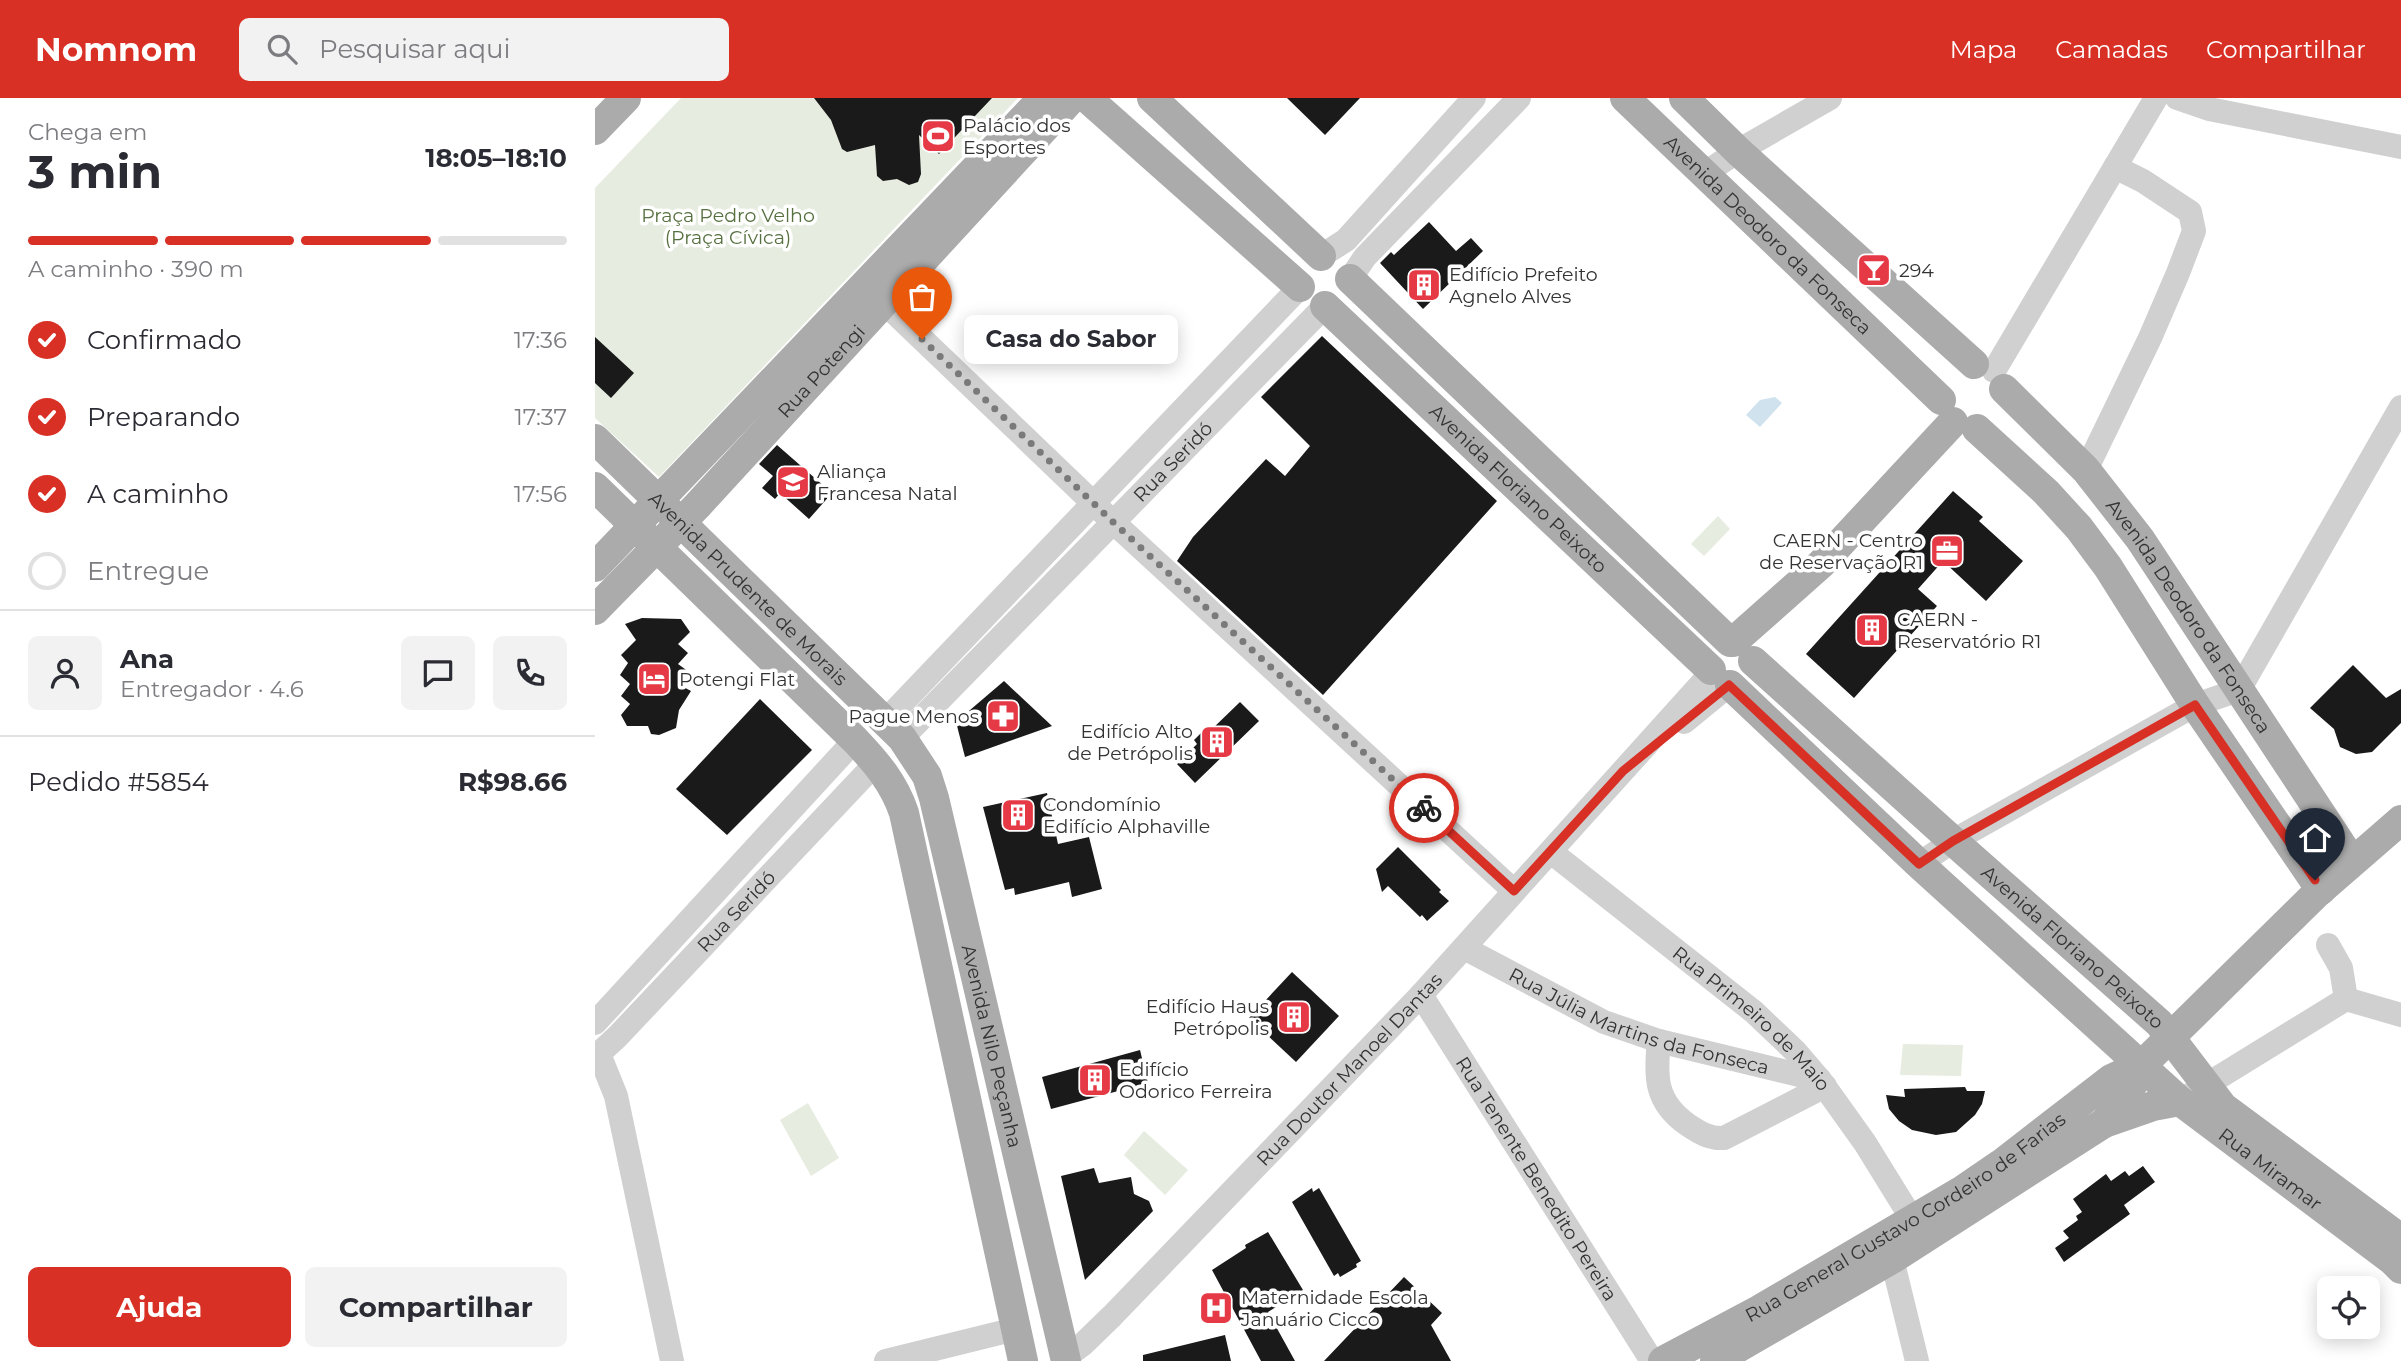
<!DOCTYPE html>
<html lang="pt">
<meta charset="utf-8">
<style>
body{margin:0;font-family:Montserrat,sans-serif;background:#f2f2f3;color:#2b2b33;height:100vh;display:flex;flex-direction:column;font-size:26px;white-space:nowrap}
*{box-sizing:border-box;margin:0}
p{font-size:23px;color:#7c7c81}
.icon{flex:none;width:38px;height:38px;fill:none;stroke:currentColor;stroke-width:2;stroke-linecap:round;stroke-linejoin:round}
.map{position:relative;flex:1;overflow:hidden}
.side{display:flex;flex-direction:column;background:#fff;width:595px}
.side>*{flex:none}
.buttons{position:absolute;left:1722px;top:1178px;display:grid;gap:14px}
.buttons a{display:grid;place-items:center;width:63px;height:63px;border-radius:10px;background:#fff;box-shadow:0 4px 18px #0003;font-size:35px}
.pin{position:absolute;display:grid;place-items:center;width:60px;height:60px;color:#fff;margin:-72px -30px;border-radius:50% 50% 50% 0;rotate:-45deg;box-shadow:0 0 7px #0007}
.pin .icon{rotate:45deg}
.courier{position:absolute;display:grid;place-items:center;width:70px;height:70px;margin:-35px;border:5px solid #d93025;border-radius:50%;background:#fff;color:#222;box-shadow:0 2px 9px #0007}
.bubble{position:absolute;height:49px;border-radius:10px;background:#fff;box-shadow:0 4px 18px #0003;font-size:23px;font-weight:700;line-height:49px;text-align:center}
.head em{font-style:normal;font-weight:700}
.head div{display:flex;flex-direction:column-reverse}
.head{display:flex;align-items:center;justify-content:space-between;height:119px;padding:0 28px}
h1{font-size:46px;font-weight:700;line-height:52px}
.bar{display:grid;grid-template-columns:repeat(4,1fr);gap:10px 7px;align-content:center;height:84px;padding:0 28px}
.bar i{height:9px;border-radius:5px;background:#e1e1e2}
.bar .current{background:#d93025}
.bar p{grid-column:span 4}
.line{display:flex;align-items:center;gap:18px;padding:0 28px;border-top:2px solid #e1e1e2}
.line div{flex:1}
.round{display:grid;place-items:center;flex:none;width:74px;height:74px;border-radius:10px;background:#f2f2f3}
ol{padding:0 28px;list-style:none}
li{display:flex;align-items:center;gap:21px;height:77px}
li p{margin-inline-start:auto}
li .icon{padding:7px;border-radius:50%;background:#d93025;color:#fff;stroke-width:4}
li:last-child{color:#7c7c81}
li i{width:38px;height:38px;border:4px solid #e1e1e2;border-radius:50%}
.primary-button{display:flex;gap:14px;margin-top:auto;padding:14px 28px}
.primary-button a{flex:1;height:80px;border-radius:10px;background:#d93025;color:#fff;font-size:28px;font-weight:700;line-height:80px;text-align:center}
.primary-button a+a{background:#f2f2f3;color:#2b2b33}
header{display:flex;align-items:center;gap:42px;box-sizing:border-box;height:98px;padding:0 35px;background:#d93025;color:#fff}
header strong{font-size:33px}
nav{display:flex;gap:38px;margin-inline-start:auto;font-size:24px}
.search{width:490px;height:63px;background:#f2f2f3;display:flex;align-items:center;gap:18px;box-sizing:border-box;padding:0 24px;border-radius:10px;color:#7c7c81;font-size:26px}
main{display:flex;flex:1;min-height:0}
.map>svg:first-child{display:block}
.green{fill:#e6ecdf}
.water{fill:#cfe2ee}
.building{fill:#1a1a1a}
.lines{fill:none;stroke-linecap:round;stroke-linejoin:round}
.minor{stroke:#d0d0d0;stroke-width:24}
.major{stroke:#ababab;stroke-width:30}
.done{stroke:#7a7a7a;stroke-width:7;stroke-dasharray:0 12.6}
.route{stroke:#d93025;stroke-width:9}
.labels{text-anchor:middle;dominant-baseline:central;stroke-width:7;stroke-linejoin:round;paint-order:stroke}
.poi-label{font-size:19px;fill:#333;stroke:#fff;text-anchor:start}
.park-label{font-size:19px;fill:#56703f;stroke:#fff}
.street-label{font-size:19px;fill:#333;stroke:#fff}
</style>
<header>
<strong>Nomnom</strong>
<div class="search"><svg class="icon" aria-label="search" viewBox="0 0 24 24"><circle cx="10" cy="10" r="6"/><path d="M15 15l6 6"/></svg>Pesquisar aqui</div>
<nav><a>Mapa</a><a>Camadas</a><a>Compartilhar</a></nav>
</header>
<main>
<section class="side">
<div class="head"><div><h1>3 min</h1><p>Chega em</p></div><em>18:05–18:10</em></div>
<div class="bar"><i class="current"></i><i class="current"></i><i class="current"></i><i></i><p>A caminho · 390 m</p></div>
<ol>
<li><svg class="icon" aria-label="check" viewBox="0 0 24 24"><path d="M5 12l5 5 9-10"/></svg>Confirmado<p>17:36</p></li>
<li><svg class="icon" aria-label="check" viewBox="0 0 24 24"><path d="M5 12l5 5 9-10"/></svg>Preparando<p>17:37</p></li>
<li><svg class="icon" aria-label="check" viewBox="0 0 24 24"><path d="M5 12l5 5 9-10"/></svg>A caminho<p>17:56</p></li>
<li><i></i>Entregue</li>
</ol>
<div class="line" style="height:126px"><a class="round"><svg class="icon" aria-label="person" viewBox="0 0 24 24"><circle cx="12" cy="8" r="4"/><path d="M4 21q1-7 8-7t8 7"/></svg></a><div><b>Ana</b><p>Entregador · 4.6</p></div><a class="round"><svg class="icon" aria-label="chat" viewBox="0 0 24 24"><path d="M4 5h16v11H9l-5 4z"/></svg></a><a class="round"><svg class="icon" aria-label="phone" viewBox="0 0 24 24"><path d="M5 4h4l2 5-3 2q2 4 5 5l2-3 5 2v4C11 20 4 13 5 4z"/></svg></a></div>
<div class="line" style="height:91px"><div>Pedido #5854</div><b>R$98.66</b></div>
<div class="primary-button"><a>Ajuda</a><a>Compartilhar</a></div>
</section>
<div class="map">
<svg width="1806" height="1263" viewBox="0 0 1806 1263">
<rect width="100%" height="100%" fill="#fff"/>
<g class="green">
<polygon points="86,0 423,0 64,379 0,320 0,90"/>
<polygon points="1123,418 1135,431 1109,458 1096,446"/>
<polygon points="1308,946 1368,947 1366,978 1305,977"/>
<polygon points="213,1005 244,1060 216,1078 185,1022"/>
<polygon points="549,1033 593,1072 570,1097 529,1057"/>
</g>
<polygon class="water" points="1180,299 1187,305 1165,329 1151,317 1165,302"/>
<g class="building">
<polygon points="219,0 397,0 344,56 324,37 326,76 323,84 314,87 302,81 288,83 282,78 280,47 252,54 247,51 236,22"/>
<polygon points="692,0 765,0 730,37"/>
<polygon points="834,124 861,153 876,140 888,153 828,211 785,165 796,154 799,157"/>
<polygon points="727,238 902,403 728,597 582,463 598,439 671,361 690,378 715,348 666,299"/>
<polygon points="0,239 39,275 16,300 0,285"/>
<polygon points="182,347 237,395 214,421 185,395 180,401 167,390 178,378 164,366"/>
<polygon points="1358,393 1388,419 1384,423 1428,463 1391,503 1348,463 1323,491 1342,508 1259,600 1211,556"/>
<polygon points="47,520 86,521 95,534 83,546 93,555 83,566 94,574 83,586 96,593 84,612 81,630 64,637 56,636 53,628 32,628 26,617 35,606 26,598 35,586 25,577 33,565 26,557 41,542 30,526"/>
<polygon points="1758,567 1791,600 1806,591 1806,625 1777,654 1761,656 1745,649 1739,631 1715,610"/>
<polygon points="409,583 457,628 370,659 361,624"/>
<polygon points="165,601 217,652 132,737 81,691"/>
<polygon points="645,604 664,623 600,685 582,666 602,646 599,642 612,629 616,632"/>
<polygon points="452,695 463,746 494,739 507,791 477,799 474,784 420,797 419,790 410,792 388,709"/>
<polygon points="803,749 846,792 844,794 854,803 832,823 827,817 825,819 793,788 787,794 781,771"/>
<polygon points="697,874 744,918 701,964 654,920"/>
<polygon points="545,952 553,985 456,1011 447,979"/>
<polygon points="1370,989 1372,993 1390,993 1387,1006 1380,1017 1361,1034 1341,1037 1317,1032 1304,1023 1294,1011 1291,997 1310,999 1309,991"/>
<polygon points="1548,1068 1560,1084 1529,1107 1535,1116 1469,1164 1460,1150 1474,1140 1468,1133 1483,1122 1481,1118 1487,1114 1478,1101 1511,1076 1516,1083 1530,1073 1534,1078"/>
<polygon points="499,1070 504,1085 536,1079 539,1096 554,1103 558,1113 490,1182 466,1078"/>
<polygon points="717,1090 718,1094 724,1090 766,1163 761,1166 762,1169 745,1179 743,1175 739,1178 697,1104"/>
<polygon points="673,1134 708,1192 673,1214 700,1263 666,1263 617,1172 651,1150 650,1147"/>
<polygon points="809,1179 847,1215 836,1227 856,1263 729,1263"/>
<polygon points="630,1237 636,1263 548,1263 548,1257"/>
</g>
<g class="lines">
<g class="minor">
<polyline points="1582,0 1614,11 1806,49"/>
<polyline points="1109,76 1143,53 1235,0"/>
<polyline points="726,158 751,142 879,0"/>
<polyline points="755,181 770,159 924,0"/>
<polyline points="277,193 518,424 919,793"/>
<polyline points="1399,273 1561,0"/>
<polyline points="1491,372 1555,240 1583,175 1599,133 1595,114 1548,83 1520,69"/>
<polyline points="290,623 705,189"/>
<polyline points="1089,624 1134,587"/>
<path id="s1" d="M 307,640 L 730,208"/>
<path id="s2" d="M 956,754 L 1159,914 L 1201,954 L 1225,982 L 1270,1045 L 1317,1121"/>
<polyline points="1324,766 1358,743 1600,607 1644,592 1806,309"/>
<polyline points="1733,847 1746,870 1751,901 1806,917"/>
<path id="s3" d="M 869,850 L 1009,924 L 1064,943 L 1225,982"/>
<path id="s4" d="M 826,897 L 1057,1263"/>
<polyline points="0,925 260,642"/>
<path d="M 1064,943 C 1060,979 1060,1004 1093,1027 C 1105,1035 1115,1041 1129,1040 L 1230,988"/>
<polyline points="4,956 21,998 77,1263"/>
<path id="s5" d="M 0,959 L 22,939 L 281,665"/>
<polyline points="1595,997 1751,901"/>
<polyline points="1290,1146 1297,1161 1322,1263"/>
<path id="s6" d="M 471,1259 L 487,1247 L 517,1218 L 826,897 L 1117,574"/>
<polyline points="291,1263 421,1231"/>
</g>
<g class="major">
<polyline points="492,0 705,189"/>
<polyline points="557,0 726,158"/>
<path id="s7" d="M 1030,0 L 1346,302"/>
<polyline points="1089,0 1143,53 1379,266"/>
<polyline points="0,32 31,0"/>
<polyline points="755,181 1135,544"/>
<path id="s8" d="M 730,208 L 1116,572"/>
<path id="s9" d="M 1409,291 L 1491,372 L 1545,441 L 1757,763"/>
<polyline points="1382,331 1451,394 1484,430 1513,469 1600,607 1726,792"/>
<path id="s10" d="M 0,341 L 307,640 L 332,678 L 339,700 L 471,1263"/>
<path d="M 0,389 L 260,642 C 281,664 299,685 309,715 L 428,1263"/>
<polyline points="0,469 448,0"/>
<path id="s11" d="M 0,512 L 102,408 L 477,0"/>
<polyline points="1138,544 1226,466 1358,324"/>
<path id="s12" d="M 1158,563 L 1358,743 L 1564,925 L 1628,1009 L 1806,1141"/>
<path id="s13" d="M 1135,587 L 1324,766 L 1585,1003 L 1797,1162 L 1806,1171"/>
<polyline points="1509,1025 1558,1008 1585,1003"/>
<path id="s14" d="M 1068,1263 L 1164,1212 L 1368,1092 L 1406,1066 L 1516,981 L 1548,966 L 1721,796 L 1806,722"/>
<polyline points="1120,1263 1297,1161 1509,1025 1533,995 1548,966"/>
</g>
</g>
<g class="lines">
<polyline class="done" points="327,241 518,424 829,710"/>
<polyline class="route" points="829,710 919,793 1028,673 1134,587 1324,766 1358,743 1600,607 1720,782"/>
</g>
<defs>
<g id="stadium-square" transform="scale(1.75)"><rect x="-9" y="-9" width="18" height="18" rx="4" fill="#e63946" stroke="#fff"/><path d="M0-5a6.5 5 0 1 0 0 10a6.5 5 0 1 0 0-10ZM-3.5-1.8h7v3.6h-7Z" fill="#fff"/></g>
<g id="bar-square" transform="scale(1.75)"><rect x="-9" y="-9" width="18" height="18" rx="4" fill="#e63946" stroke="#fff"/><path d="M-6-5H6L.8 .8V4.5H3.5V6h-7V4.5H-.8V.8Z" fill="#fff"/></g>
<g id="building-square" transform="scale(1.75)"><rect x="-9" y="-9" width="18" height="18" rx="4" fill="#e63946" stroke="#fff"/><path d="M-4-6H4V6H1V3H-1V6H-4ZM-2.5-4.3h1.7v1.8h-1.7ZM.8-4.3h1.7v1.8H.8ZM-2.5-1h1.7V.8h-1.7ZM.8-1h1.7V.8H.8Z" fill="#fff"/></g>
<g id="school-square" transform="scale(1.75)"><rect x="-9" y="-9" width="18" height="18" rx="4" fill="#e63946" stroke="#fff"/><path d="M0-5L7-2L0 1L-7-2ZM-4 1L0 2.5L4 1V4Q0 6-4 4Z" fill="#fff"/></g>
<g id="office-square" transform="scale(1.75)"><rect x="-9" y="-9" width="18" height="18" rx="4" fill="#e63946" stroke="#fff"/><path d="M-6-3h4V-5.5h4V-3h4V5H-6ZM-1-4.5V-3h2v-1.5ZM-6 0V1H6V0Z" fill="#fff"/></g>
<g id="hotel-square" transform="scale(1.75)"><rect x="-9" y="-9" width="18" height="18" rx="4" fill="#e63946" stroke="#fff"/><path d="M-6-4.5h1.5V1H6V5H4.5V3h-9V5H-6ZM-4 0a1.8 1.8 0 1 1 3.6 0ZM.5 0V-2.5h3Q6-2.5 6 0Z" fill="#fff"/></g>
<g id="pharmacy-square" transform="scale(1.75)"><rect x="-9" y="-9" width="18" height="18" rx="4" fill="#e63946" stroke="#fff"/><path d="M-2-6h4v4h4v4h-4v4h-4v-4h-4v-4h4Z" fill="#fff"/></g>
<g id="hospital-square" transform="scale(1.75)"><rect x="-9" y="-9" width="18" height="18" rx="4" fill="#e63946" stroke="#fff"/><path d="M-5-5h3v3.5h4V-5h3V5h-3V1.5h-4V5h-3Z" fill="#fff"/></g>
</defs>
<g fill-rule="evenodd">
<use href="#stadium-square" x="343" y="38"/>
<use href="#bar-square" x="1279" y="172"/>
<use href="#building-square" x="829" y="187"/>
<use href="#school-square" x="198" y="384"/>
<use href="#office-square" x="1352" y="453"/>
<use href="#building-square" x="1277" y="532"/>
<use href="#hotel-square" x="59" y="581"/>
<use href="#pharmacy-square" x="408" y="618"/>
<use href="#building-square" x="622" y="644"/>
<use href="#building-square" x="423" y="717"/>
<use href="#building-square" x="699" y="919"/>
<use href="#building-square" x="500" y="982"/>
<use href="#hospital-square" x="621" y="1210"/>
</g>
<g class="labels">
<g class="poi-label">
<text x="368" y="27">Palácio dos<tspan x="368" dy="22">Esportes</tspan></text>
<text x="1304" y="172">294</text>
<text x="854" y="176">Edifício Prefeito<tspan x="854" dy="22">Agnelo Alves</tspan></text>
<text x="222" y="373">Aliança<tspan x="222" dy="22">Francesa Natal</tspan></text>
<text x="1328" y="442" text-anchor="end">CAERN - Centro<tspan x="1328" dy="22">de Reservação R1</tspan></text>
<text x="1302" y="521">CAERN -<tspan x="1302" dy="22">Reservatório R1</tspan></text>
<text x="84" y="581">Potengi Flat</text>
<text x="384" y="618" text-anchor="end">Pague Menos</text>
<text x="598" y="633" text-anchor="end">Edifício Alto<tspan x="598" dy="22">de Petrópolis</tspan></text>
<text x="448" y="706">Condomínio<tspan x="448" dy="22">Edifício Alphaville</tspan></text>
<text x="674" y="908" text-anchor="end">Edifício Haus<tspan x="674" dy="22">Petrópolis</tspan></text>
<text x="524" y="971">Edifício<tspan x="524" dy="22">Odorico Ferreira</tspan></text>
<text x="646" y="1199">Maternidade Escola<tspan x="646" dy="22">Januário Cicco</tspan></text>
</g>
<g class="park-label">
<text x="133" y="117">Praça Pedro Velho<tspan x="133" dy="22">(Praça Cívica)</tspan></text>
</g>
<g class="street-label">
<text stroke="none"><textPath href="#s7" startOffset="198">Avenida Deodoro da Fonseca</textPath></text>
<text stroke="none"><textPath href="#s11" startOffset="329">Rua Potengi</textPath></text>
<text stroke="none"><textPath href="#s1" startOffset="387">Rua Seridó</textPath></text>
<text stroke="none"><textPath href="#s8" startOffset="266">Avenida Floriano Peixoto</textPath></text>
<text stroke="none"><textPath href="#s10" startOffset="214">Avenida Prudente de Morais</textPath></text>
<text stroke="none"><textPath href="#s9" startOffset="294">Avenida Deodoro da Fonseca</textPath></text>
<text stroke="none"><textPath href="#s5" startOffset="203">Rua Seridó</textPath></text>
<text stroke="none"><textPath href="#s12" startOffset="429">Avenida Floriano Peixoto</textPath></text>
<text stroke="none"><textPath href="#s3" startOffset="191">Rua Júlia Martins da Fonseca</textPath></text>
<text stroke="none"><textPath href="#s2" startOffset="261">Rua Primeiro de Maio</textPath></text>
<text stroke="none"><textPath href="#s10" startOffset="752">Avenida Nilo Peçanha</textPath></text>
<text stroke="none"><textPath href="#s6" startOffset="404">Rua Doutor Manoel Dantas</textPath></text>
<text stroke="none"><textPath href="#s13" startOffset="726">Rua Miramar</textPath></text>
<text stroke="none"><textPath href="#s4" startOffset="217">Rua Tenente Benedito Pereira</textPath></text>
<text stroke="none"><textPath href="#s14" startOffset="282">Rua General Gustavo Cordeiro de Farias</textPath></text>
</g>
</g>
</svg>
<div class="buttons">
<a><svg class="icon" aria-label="locate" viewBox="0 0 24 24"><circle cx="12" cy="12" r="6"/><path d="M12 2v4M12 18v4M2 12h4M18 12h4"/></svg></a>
</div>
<div class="pin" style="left:327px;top:241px;background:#ea580c"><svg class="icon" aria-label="bag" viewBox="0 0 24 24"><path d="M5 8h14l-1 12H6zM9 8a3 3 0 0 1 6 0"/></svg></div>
<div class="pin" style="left:1720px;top:782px;background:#1f2937"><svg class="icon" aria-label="home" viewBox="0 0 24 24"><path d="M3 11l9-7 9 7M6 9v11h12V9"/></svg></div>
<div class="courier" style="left:829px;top:710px"><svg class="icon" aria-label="bike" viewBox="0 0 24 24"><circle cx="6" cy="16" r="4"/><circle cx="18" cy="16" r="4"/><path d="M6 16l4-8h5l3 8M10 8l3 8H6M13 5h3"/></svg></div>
<div class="bubble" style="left:369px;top:217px;width:214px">Casa do Sabor</div>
</div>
</main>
